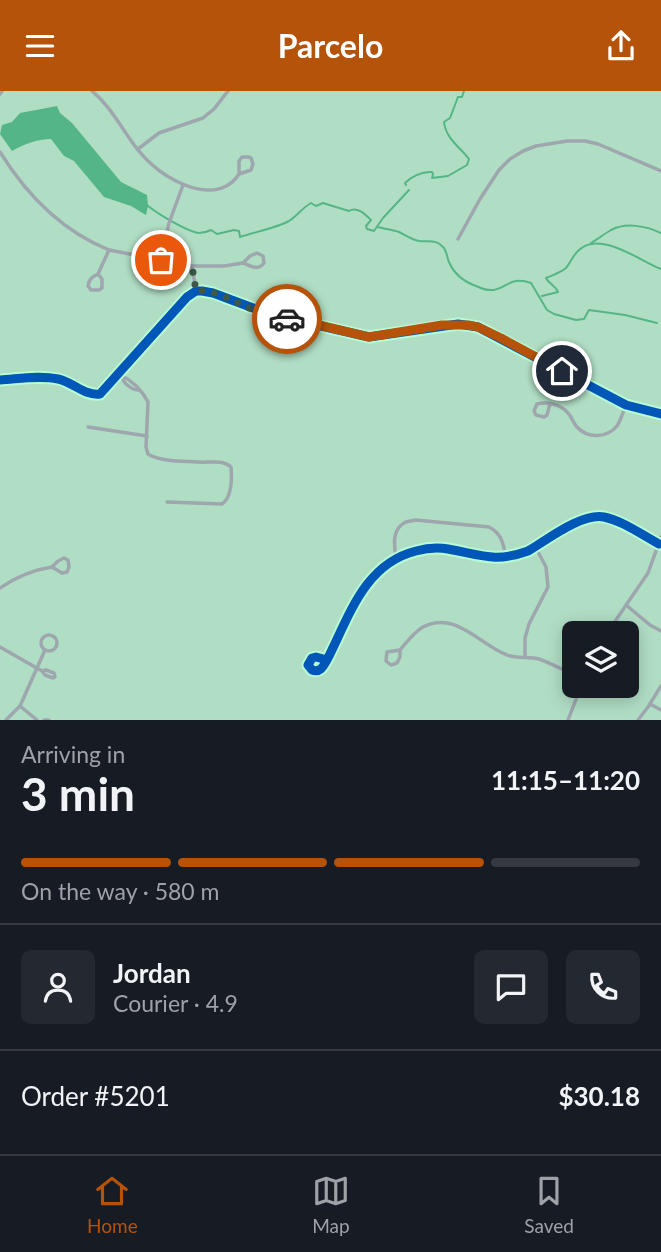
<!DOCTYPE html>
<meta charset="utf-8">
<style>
body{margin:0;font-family:Lato,sans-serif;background:#242831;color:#f1f3f6;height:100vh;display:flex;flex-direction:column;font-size:26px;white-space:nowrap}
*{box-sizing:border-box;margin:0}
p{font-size:23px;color:#9ea1a6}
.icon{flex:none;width:38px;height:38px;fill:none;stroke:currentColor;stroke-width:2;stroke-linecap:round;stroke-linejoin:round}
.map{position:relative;height:629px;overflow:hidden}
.sheet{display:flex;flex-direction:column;background:#171b24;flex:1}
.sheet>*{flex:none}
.buttons{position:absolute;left:562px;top:530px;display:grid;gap:14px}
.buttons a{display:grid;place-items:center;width:77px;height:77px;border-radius:10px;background:#171b24;box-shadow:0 4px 18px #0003;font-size:35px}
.pin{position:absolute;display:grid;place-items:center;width:60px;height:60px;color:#fff;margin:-30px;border:4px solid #fff;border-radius:50%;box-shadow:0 2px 7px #0007}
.courier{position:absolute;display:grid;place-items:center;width:70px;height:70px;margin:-35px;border:5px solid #b45309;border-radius:50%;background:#fff;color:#222;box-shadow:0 2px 9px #0007}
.headline em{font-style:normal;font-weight:700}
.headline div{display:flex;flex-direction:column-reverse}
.headline{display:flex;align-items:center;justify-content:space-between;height:119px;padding:0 21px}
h1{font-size:46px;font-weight:700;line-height:52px}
.bar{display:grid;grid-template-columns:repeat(4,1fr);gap:10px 7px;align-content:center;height:84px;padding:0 21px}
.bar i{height:9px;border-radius:5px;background:#363941}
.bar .on{background:#b45309}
.bar p{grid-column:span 4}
.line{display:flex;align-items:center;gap:18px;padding:0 21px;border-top:2px solid #363941}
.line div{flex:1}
.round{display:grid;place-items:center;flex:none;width:74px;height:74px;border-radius:10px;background:#242831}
header{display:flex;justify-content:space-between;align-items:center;height:91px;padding:0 21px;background:#b45309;color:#fff;font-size:32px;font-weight:700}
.menu{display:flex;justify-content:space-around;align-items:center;height:98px;border-top:2px solid #363941;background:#171b24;font-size:19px;color:#9ea1a6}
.menu a{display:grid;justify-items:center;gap:4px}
.menu .on{color:#b45309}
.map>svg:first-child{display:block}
.water{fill:#54b588}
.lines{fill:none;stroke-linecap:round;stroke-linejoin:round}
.stream{stroke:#54b588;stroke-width:2}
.minor{stroke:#9ea6ae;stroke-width:3.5}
.cycleway-casing{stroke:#b8fbd4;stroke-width:13}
.cycleway{stroke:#0057b8;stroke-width:9}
.done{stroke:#3e5948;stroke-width:7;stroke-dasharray:0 12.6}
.route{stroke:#b45309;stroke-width:9}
</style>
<header><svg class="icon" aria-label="menu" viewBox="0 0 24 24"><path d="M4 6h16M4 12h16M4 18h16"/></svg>Parcelo<svg class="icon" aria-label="share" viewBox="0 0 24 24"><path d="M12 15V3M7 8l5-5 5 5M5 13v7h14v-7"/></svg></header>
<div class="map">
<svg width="661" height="629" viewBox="0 0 661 629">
<rect width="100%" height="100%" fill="#b0dec4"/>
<path class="water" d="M 57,15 L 60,22 L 72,32 L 121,91 L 147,104 L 148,115 L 146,124 L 131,115 L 104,106 L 74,70 L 64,65 L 51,48 C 37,48 24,53 12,60 L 0,43 L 2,34 L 12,31 L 20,22 Z"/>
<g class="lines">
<g class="stream">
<path d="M 406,94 L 405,92 C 411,86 422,80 432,81 L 433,83 L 432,87 L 448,85 L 467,74 L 469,68 C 460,56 446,48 444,31 L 450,27 L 458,6 L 462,6 L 464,0"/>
<path d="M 147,114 C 156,122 188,141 199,142 C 204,142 207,141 211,139 L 217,143 L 234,139 L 239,140 L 240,146 C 255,141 276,137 289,130 C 297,125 302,117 311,112 L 316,115 L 323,112 L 349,120 C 357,115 365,123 371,129 L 366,135 L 367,138 L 374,140 L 383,127 L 409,99"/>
<path d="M 378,136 C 385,138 393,139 399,141 C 405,144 412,149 419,150 C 429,151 436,148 443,156 C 447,160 447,167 449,171 C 454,183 465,191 476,195 C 505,209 504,182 531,192 L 547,219 L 554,223 L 576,229 L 584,228 L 589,219 L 625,224 L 657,232"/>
<path d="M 591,152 C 598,148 604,143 611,139 C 626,131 646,135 661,142"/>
<path d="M 542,205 L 558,201 C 555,194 549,193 546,187 C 553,184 560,182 566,177 C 571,171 573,164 579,159 C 600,139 640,170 661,178"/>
</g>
<g class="minor">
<path d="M 92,0 C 110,15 119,33 132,51 C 144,68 158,81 176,90 C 186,95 196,99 207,99 C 220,100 232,94 239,83"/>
<polyline points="0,3 2,0"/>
<polyline points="138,58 159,42 203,27 214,18 228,0"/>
<path d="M 0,61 C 26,103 62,140 109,159 L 192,175 L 224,175 L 243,172"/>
<polygon points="242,66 248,66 251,67 253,73 251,79 239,83 239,70"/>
<polyline points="458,148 480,108 499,79 510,68 523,60 536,55 567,50 585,50 598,53 661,80"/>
<path d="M 257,162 L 263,165 L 264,172 C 258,180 251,175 243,172 L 250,165 Z"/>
<polyline points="161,169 169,132 183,94"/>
<polyline points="192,175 196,200"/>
<path d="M 98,183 L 102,188 L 102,197 L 99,199 L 91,199 L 88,195 C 89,188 92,186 98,183 L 109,159"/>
<path d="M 119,283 C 131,289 142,299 148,311 L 146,356 L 148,363 C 161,371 183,370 198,371 C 210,372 222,368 231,376 C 232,388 232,406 222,413 L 167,411"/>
<path d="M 122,286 C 123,292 132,299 138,299"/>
<path d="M 0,289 C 18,288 39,284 58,288 C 73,291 84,305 100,303 L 187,206 L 196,200 L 202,200 L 213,202 L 269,223 L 369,246 L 458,233 L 478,236 L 626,314 L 661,323"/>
<path d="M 550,313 L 547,324 L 544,326 L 536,324 L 534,320 L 537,313 C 547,310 562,314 568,322 C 572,326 573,332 577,336 C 588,348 607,347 617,335 C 621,329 623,321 626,314"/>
<polyline points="88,336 147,345"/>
<path d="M 396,466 C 394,454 392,439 404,432 C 407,430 412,430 416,429 L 489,436 C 502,443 503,452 506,466"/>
<polygon points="64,467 68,469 69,476 67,481 62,482 52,476 58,470"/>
<path d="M 0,497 C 16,486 32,479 52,476"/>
<polyline points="626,514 650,534 661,540"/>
<polyline points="607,542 648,482 661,446"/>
<circle cx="49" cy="552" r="8"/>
<polyline points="0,556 42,580 45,584 53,587 55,586 54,582 46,579 42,580"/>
<path d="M 400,559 L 387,561 L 386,570 L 391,574 L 397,572 L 400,566 L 400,559 C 407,551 414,541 423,536 C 455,519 480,554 507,564 C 517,568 529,565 539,568 C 551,572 563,579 574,584"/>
<polyline points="525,566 525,547 529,533 548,496 546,476 536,457"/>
<path d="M 327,569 L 316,566 L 312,567 L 308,574 L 312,579 C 320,582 323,576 327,569 C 349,526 364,473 416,460 C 427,457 437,456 448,458 C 481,464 495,472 528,460 C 547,449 581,422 604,426 C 623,430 642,444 659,453"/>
<polyline points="650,613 661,619"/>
<polyline points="20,615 37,629"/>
<polyline points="6,629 20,615 45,559"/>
<polyline points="44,629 49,629"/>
<polyline points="568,629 581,595"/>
<polyline points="638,629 648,616 661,595"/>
</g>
<g class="cycleway-casing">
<g id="cycleway">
<path d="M 0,289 C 18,288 39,284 58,288 C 73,291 84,305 100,303 L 187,206 L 196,200 L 202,200 L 213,202 L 269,223 L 369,246 L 458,233 L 478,236 L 626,314 L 661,323"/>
<path d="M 327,569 L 316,566 L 312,567 L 308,574 L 312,579 C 320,582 323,576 327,569 C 349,526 364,473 416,460 C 427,457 437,456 448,458 C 481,464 495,472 528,460 C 547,449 581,422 604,426 C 623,430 642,444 659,453"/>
</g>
</g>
<use href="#cycleway" class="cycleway"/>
</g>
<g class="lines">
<path class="done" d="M 161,169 L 192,175 L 196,200 C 214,198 233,210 249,217 C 261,222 274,225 287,228"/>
<polyline class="route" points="287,228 306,231 369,246 442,234 468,234 478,236 501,247 562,280"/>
</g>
</svg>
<div class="buttons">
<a><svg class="icon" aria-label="layers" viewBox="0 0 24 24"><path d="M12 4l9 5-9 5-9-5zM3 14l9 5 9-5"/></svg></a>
</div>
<div class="pin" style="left:161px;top:169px;background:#ea580c"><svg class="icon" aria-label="bag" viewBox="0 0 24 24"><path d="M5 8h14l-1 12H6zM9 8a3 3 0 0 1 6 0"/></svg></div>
<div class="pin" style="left:562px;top:280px;background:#1f2937"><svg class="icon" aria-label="home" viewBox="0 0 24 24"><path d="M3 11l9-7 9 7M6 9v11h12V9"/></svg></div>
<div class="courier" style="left:287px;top:228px"><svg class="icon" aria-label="car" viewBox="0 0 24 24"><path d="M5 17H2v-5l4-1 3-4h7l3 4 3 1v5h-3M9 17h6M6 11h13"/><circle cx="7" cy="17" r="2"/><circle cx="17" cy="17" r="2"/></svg></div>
</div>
<section class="sheet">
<div class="headline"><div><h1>3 min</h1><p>Arriving in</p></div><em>11:15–11:20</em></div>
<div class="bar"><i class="on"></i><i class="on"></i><i class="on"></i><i></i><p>On the way · 580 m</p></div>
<div class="line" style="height:126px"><a class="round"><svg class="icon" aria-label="person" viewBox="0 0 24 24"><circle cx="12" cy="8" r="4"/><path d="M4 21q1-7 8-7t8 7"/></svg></a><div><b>Jordan</b><p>Courier · 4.9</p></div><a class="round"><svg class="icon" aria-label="chat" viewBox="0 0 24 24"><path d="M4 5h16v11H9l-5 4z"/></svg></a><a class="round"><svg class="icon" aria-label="phone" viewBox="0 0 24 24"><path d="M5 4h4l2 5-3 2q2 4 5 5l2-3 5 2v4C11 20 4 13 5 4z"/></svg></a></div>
<div class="line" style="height:91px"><div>Order #5201</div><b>$30.18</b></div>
</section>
<nav class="menu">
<a class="on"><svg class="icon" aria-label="home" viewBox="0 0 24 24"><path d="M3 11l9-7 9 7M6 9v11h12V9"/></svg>Home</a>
<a><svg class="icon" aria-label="map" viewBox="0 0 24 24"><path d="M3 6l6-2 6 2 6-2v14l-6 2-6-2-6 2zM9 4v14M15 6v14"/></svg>Map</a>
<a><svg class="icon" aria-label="saved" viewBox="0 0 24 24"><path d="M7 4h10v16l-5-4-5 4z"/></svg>Saved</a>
</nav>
